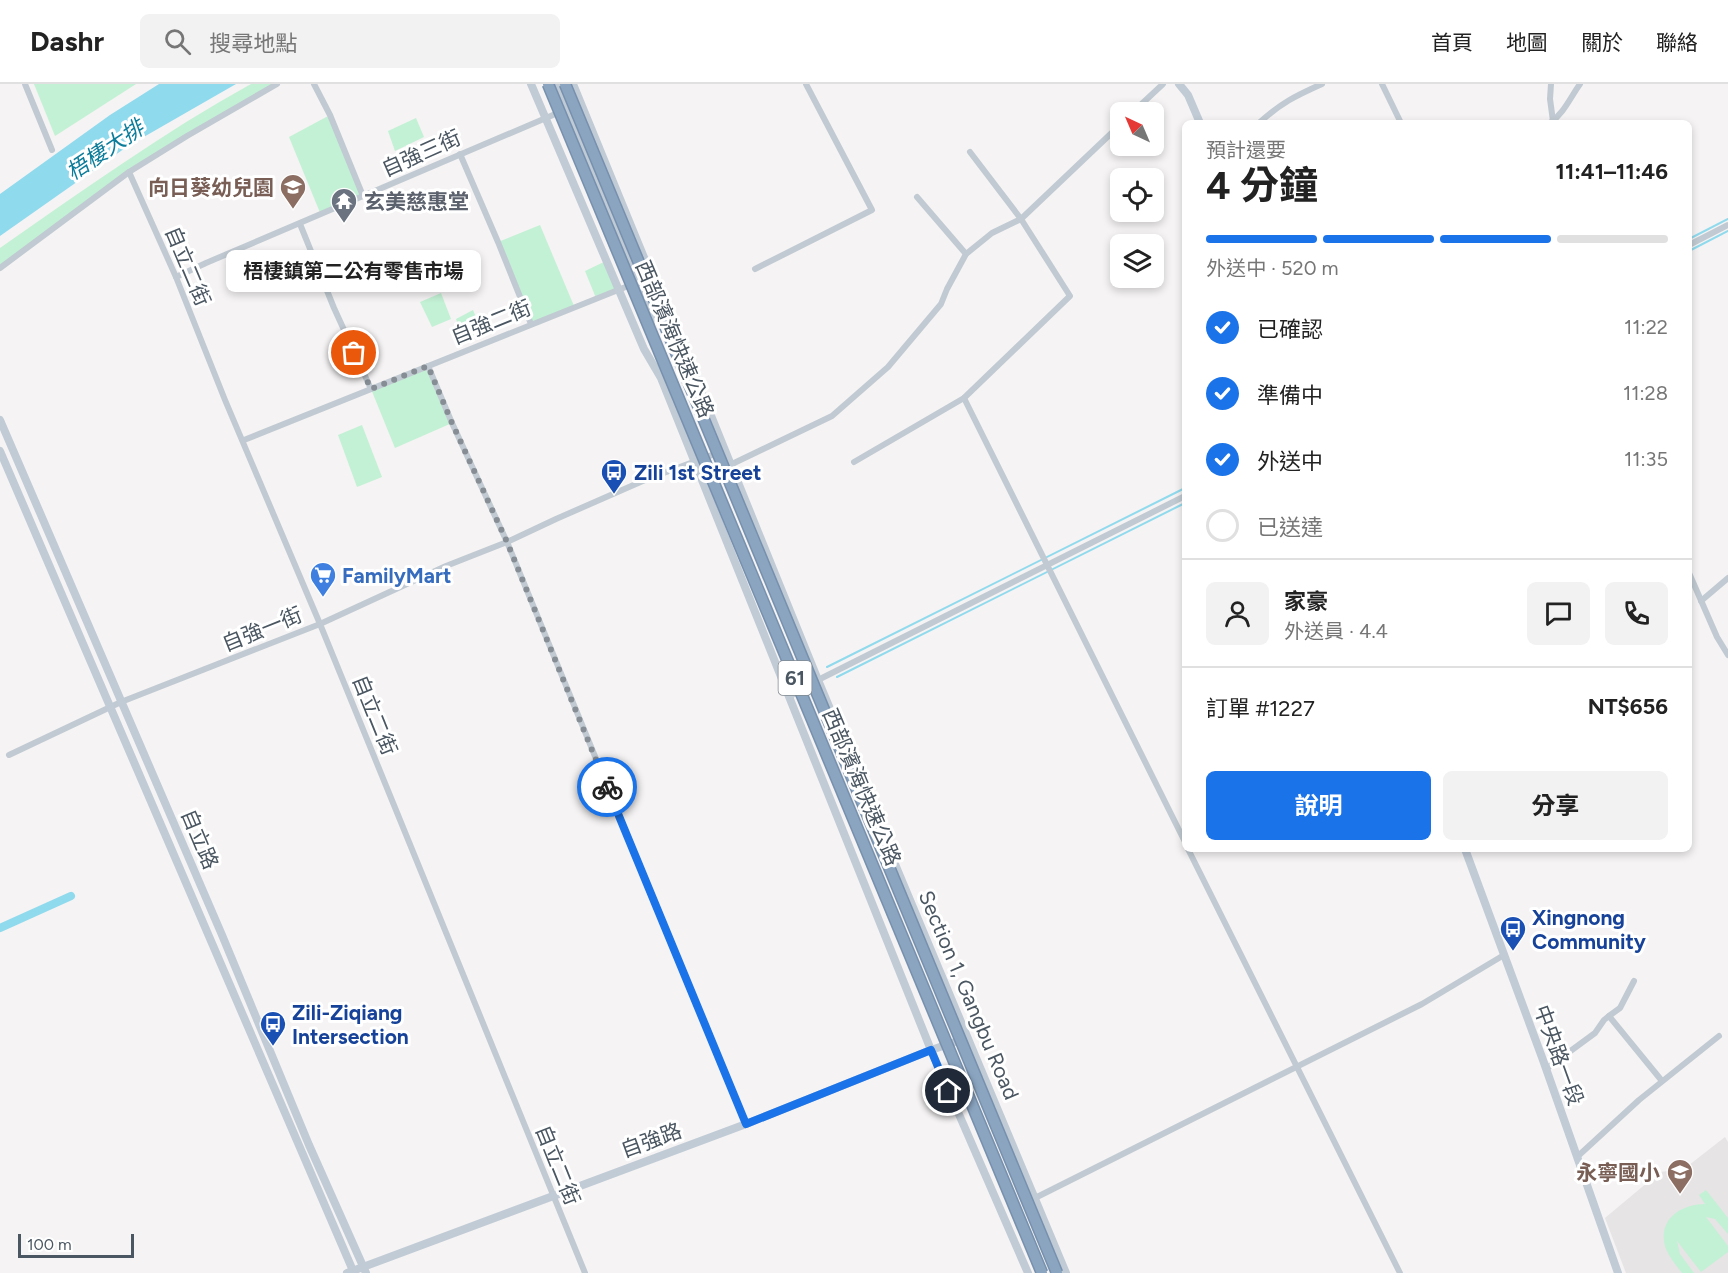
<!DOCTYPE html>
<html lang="zh-TW">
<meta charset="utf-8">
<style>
body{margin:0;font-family:Figtree,"Noto Sans TC",sans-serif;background:#f2f2f2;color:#222;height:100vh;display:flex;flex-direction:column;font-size:22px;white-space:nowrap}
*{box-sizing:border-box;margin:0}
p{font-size:20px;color:#767676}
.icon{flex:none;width:33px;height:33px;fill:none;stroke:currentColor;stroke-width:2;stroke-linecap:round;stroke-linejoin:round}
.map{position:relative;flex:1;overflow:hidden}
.panel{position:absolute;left:1182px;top:36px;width:510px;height:732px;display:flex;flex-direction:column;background:#fff;border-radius:9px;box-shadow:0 3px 9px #0003}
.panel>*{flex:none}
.needle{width:39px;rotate:316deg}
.fabs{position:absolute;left:1110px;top:18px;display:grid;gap:12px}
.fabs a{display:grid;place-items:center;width:54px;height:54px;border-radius:9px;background:#fff;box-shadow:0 3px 9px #0003;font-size:30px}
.scale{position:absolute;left:18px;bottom:15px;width:116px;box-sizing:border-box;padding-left:6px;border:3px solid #4a5661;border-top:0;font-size:16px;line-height:21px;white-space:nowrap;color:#4a5661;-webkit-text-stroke:4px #fff;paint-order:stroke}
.pin{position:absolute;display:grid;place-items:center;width:51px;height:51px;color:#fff;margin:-26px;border:3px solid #fff;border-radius:50%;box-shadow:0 2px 6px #0007}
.courier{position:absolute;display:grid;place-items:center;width:60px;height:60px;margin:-30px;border:4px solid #1a73e8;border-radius:50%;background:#fff;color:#222;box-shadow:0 2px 8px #0007}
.bubble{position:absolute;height:42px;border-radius:9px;background:#fff;box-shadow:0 3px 9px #0003;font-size:20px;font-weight:700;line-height:42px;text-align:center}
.head em{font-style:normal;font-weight:700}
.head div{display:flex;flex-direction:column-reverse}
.head{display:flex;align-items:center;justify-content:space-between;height:102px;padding:0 24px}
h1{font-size:39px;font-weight:700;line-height:45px}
.bar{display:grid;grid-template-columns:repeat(4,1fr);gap:9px 6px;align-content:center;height:72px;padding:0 24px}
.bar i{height:8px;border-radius:4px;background:#e0e0e0}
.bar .selected{background:#1a73e8}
.bar p{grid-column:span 4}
.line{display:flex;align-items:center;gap:15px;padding:0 24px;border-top:2px solid #e0e0e0}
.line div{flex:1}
.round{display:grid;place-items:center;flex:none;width:63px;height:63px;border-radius:9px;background:#f2f2f2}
ol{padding:0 24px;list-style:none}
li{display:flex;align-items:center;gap:18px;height:66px}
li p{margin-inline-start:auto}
li .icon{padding:6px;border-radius:50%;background:#1a73e8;color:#fff;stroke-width:4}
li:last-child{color:#767676}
li i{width:33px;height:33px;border:3px solid #e0e0e0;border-radius:50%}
.action{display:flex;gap:12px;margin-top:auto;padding:12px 24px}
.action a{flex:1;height:69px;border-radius:9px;background:#1a73e8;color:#fff;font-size:24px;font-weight:700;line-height:69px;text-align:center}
.action a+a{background:#f2f2f2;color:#222}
header{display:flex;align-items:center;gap:36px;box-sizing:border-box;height:84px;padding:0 30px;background:#fff;border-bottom:2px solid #e0e0e0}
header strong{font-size:28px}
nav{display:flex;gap:33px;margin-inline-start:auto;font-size:21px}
.search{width:420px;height:54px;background:#f2f2f2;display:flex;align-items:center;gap:15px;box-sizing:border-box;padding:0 21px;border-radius:9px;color:#767676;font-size:22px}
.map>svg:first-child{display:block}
.education{fill:#e6e4e5}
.green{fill:#c3f1d5}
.water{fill:#90daee}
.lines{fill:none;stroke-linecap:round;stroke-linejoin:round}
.stream{stroke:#90daee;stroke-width:2}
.canal{stroke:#90daee;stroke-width:8}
.street{stroke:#c1cad2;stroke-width:6}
.secondary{stroke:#c1cbd6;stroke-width:8}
.highway-bridge-casing{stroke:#7690ad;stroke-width:13;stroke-linecap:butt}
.highway-bridge{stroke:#8ba5c1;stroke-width:10}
.done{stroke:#868d94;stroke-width:6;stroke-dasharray:0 10.8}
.route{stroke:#1a73e8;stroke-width:8}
.labels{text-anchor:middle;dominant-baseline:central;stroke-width:6;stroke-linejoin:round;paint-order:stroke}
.shield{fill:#fff;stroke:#808990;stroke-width:1.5}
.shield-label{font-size:20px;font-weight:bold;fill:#4a5661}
.street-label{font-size:21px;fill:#4a5661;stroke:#fff}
.education-label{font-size:21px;font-weight:bold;fill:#785e54;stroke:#fff;text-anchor:end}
.worship-label{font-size:21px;font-weight:bold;fill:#5b616d;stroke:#fff;text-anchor:start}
.transit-label{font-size:21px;font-weight:bold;fill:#164399;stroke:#fff;text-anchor:start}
.shop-label{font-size:21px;font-weight:bold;fill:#366cbe;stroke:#fff;text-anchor:start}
.water-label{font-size:22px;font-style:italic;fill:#0c7c9b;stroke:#fff}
</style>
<header>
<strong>Dashr</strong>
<div class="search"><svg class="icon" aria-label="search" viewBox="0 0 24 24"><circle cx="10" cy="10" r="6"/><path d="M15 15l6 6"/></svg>搜尋地點</div>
<nav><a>首頁</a><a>地圖</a><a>關於</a><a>聯絡</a></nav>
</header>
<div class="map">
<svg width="1728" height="1189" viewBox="0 0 1728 1189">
<rect width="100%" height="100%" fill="#f5f3f3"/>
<polygon class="education" points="1725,1053 1728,1058 1728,1189 1626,1189 1605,1134 1660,1088 1684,1085"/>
<g class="green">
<polygon points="34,0 136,0 55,52"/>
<path d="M 251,0 L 274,0 L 140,82 L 0,183 L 0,164 C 82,107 164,48 251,0 Z"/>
<polygon points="330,31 363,112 321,131 289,53"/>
<polygon points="416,34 424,53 395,67 388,47"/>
<polygon points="540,141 574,222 531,240 498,158"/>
<polygon points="606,177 618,205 596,214 585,187"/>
<polygon points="441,209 451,235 432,243 420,218"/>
<polygon points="473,226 483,251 465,259 456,235"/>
<polygon points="428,282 452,339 395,364 371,305"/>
<polygon points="362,341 382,393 357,403 338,351"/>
<path d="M 1706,1106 L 1728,1134 L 1728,1150 L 1715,1135 L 1706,1133 L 1728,1162 L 1728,1168 L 1701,1188 L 1677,1157 L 1680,1170 L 1694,1189 L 1682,1189 C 1676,1181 1670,1174 1666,1165 C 1656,1137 1680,1120 1705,1120 L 1699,1111 Z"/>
</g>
<polygon class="water" points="159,0 236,0 128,62 0,152 0,110 110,31"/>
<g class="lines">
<g class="stream">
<polyline points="1689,155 1728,135"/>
<polyline points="1689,167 1728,147"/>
<polyline points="827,583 1185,404"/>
<polyline points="837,593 1185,419"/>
</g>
<polyline class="canal" points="0,844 71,812"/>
<g class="street">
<polyline points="25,0 52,66"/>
<polyline points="314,0 330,31 363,112"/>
<polyline points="1382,0 1401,39"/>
<polyline points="1551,0 1550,15 1553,37"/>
<polyline points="1133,28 1163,0"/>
<path d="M 1259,39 C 1281,19 1295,12 1322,0"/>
<path d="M 1550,39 C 1564,29 1570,14 1580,0"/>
<polyline points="460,70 498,158 531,240"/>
<polyline points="129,88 176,193 225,316 320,540 585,1189"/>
<polyline points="917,113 966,170"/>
<polyline points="300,140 334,224 371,305"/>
<polyline points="1689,161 1728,141"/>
<polyline points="0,184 129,88 187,52 277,0"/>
<polyline points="755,185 872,126 806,0"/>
<polyline points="176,193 206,179 560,28"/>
<polyline points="428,282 452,339 507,458 746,1040"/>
<polyline points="964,314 1185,758"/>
<polyline points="244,356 633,200"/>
<polyline points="854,378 964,314 1070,212 1021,135 970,68"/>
<polyline points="732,380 832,332 888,283 941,220 947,205 966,170 992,149 1021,135 1120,41"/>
<polyline points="1689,489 1717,553 1728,571"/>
<polyline points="1701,517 1728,494"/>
<polyline points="789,613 818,596 1185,412"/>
<polyline points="9,671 121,618 320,540 446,482 507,458 556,435 645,396 720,368"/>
<polyline points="1188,765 1400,1189"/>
<polyline points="1609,932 1620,924 1634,897"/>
<polyline points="1546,985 1595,949 1604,936 1609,932 1662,997"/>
<polyline points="1577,1073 1639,1016 1719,952"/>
<polyline points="1035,1114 1422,920 1504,871"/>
</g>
<g class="secondary">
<polyline points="531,0 644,265 661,294 931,966 1028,1189"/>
<polyline points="557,0 648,222 651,240"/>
<polyline points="573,0 652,193 680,255 818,596 1066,1189"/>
<polyline points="1179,0 1188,11 1200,39"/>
<polyline points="0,336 222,851 309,1061 366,1189"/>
<polyline points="0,367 354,1189"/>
<polyline points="1465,765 1543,976 1618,1189"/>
<polyline points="347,1189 746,1040 931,966 964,955"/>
</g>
<g class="highway-bridge-casing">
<g id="highway-bridge">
<polyline points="548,0 1042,1189"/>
<polyline points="565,0 1057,1189"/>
</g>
</g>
<use href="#highway-bridge" class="highway-bridge"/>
</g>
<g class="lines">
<polyline class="done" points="354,269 371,305 428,282 452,339 507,458 607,703"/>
<polyline class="route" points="607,703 746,1040 931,966 948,1007"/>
</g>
<defs>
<g id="school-pin" transform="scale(1.35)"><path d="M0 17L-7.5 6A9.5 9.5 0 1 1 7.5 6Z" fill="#8d6e63" stroke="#fff"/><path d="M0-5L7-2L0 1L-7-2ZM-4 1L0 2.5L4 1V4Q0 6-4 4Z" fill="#fff"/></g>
<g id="temple-pin" transform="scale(1.35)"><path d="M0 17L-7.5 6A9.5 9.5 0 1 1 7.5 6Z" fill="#6b7280" stroke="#fff"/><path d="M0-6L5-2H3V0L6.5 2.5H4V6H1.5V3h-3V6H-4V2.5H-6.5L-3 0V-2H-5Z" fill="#fff"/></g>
<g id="bus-pin" transform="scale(1.35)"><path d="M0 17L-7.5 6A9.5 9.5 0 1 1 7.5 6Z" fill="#1a4fb4" stroke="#fff"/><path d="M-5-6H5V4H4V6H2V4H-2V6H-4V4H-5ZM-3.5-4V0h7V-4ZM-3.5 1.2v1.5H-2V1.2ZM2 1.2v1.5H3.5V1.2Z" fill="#fff"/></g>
<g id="supermarket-pin" transform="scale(1.35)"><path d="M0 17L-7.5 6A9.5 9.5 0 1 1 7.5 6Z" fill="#3f7fe0" stroke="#fff"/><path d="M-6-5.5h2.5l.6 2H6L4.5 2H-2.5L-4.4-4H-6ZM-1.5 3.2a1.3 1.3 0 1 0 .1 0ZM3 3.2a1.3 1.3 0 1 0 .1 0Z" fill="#fff"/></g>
</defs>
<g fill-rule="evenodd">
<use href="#school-pin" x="293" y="103"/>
<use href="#temple-pin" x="344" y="117"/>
<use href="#bus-pin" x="614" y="388"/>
<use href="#supermarket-pin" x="323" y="491"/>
<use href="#bus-pin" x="1513" y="845"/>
<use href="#bus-pin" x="273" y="940"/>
<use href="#school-pin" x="1680" y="1088"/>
</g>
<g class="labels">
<rect class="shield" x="778.5" y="577" width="33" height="34" rx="4.5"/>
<g class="shield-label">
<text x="795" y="594">61</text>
</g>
<g class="street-label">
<text transform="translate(421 69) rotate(-24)">自強三街</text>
<text transform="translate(188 182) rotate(67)">自立二街</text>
<text transform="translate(491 238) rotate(-22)">自強二街</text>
<text transform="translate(675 255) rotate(67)">西部濱海快速公路</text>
<text transform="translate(262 545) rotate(-22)">自強一街</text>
<text transform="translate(375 631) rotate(68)">自立二街</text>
<text transform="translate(862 703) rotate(67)">西部濱海快速公路</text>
<text transform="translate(200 755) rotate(67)">自立路</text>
<text transform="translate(969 911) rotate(67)">Section 1, Gangbu Road</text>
<text transform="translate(1559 971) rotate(70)">中央路一段</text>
<text transform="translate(651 1056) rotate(-20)">自強路</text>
<text transform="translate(558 1081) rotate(68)">自立二街</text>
</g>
<g class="education-label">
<text x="274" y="103">向日葵幼兒園</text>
<text x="1660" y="1088">永寧國小</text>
</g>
<g class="worship-label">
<text x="364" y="117">玄美慈惠堂</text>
</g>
<g class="transit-label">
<text x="634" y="388">Zili 1st Street</text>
<text x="1532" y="833">Xingnong<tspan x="1532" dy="24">Community</tspan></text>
<text x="292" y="928">Zili-Ziqiang<tspan x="292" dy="24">Intersection</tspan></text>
</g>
<g class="shop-label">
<text x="342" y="491">FamilyMart</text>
</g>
<g class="water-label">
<text transform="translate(105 66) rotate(-34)">梧棲大排</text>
</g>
</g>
</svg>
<div class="fabs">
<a><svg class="needle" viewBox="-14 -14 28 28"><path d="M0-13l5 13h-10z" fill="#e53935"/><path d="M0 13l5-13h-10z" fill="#767676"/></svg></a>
<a><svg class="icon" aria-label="locate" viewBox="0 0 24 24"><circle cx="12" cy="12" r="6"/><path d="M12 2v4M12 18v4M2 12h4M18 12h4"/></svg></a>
<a><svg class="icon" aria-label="layers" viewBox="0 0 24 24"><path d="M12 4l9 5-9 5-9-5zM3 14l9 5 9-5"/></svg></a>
</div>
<div class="scale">100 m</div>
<div class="pin" style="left:354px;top:269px;background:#ea580c"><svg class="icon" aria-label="bag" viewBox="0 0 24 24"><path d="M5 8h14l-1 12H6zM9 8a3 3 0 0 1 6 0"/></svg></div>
<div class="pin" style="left:948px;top:1007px;background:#1f2937"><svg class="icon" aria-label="home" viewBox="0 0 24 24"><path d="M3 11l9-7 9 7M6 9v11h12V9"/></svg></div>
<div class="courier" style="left:607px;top:703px"><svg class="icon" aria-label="bike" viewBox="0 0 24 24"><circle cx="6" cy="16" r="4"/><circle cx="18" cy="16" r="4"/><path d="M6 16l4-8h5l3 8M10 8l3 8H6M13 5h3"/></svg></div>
<div class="bubble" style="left:226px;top:166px;width:255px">梧棲鎮第二公有零售市場</div>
<section class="panel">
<div class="head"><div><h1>4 分鐘</h1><p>預計還要</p></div><em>11:41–11:46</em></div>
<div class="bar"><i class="selected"></i><i class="selected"></i><i class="selected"></i><i></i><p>外送中 · 520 m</p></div>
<ol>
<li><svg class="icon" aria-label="check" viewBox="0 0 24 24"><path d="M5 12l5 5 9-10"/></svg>已確認<p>11:22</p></li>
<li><svg class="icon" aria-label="check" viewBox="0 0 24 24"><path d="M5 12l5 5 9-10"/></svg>準備中<p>11:28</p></li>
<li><svg class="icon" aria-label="check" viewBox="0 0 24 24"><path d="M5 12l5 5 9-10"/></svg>外送中<p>11:35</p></li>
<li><i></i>已送達</li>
</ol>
<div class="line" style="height:108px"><a class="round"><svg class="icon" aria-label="person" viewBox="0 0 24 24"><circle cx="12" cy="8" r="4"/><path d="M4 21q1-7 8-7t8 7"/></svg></a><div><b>家豪</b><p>外送員 · 4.4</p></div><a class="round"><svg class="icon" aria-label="chat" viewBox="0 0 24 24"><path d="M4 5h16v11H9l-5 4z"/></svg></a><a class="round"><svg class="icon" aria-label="phone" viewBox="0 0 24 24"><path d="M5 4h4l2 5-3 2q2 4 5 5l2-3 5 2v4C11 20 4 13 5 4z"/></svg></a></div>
<div class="line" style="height:78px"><div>訂單 #1227</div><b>NT$656</b></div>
<div class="action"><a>說明</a><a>分享</a></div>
</section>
</div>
